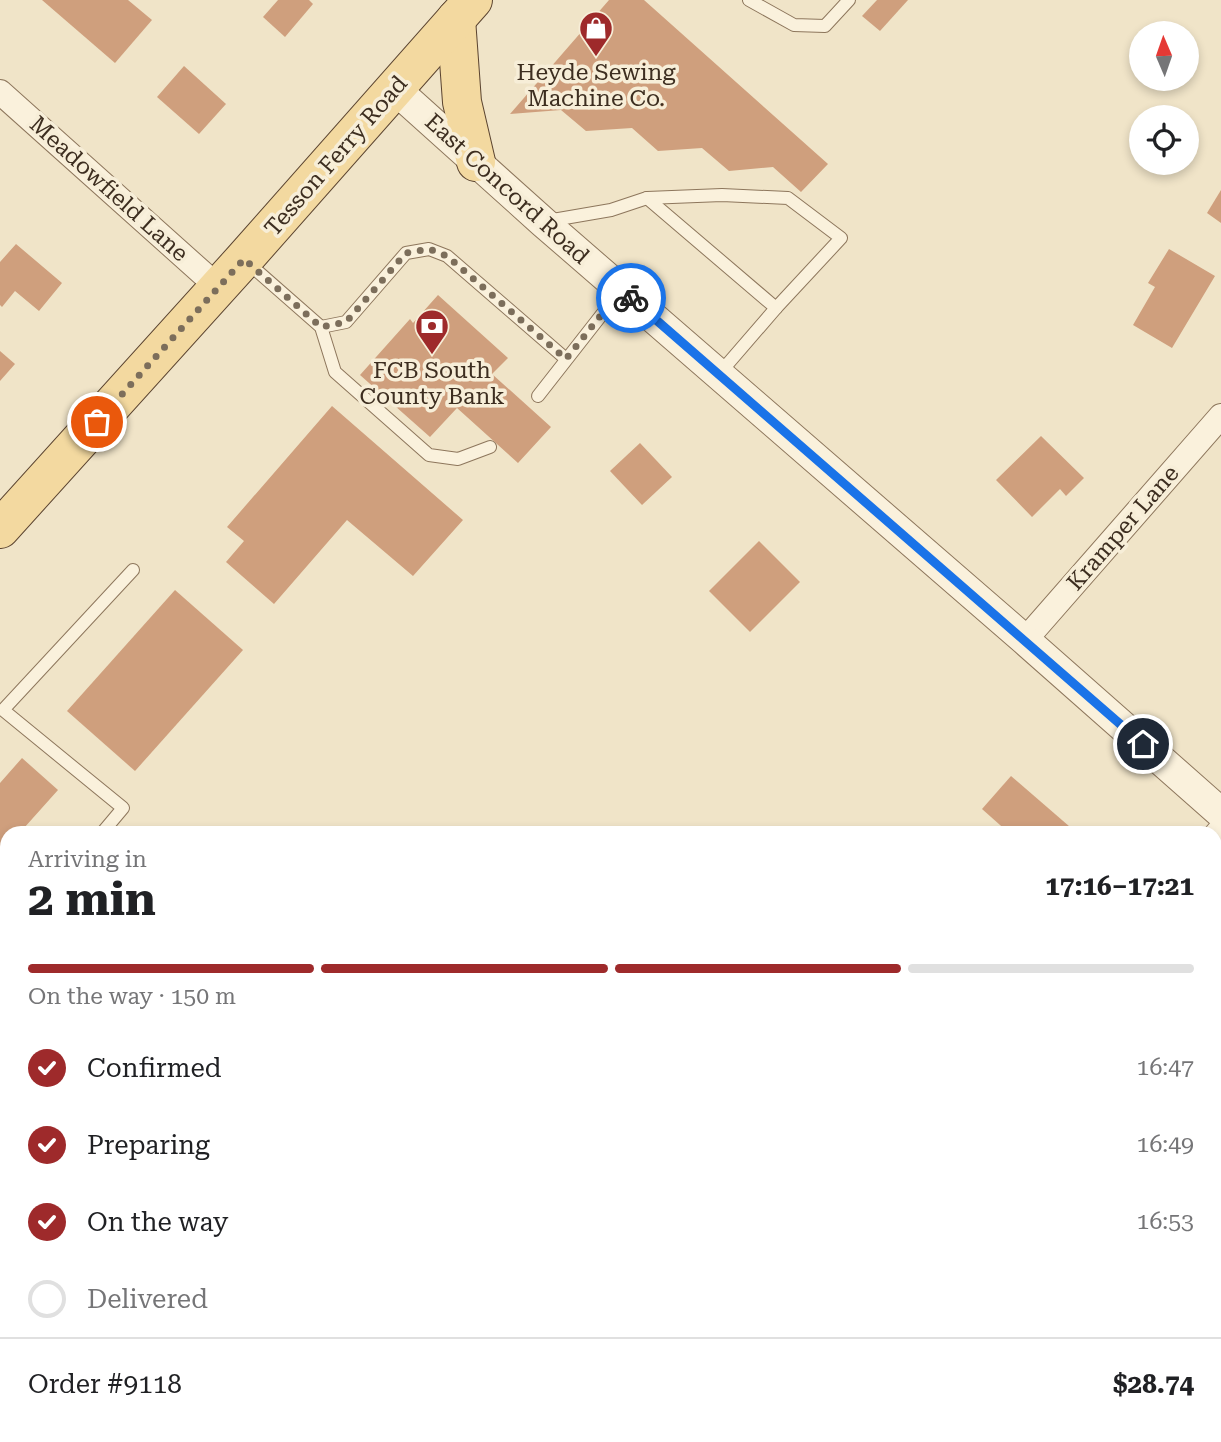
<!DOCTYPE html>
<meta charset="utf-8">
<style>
body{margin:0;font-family:"Roboto Serif",serif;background:#f2f2f2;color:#202124;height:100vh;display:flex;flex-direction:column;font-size:26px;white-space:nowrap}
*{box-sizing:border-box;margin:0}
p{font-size:23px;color:#757577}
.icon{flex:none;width:38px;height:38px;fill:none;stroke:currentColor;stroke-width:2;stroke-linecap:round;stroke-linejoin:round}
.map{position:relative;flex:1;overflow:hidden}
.drawer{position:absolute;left:0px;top:826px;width:1222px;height:616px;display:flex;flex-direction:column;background:#fff;border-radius:21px 21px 0 0;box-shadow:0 4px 10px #0003}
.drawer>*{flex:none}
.needle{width:46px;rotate:358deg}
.fabs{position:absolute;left:1129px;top:21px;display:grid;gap:14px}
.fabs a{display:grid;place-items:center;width:70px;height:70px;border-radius:50%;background:#fff;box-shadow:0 4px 10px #0003;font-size:35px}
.pin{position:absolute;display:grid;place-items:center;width:60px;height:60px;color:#fff;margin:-30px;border:4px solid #fff;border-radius:50%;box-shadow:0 2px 7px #0007}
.courier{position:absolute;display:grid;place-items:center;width:70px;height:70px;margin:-35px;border:5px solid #1a73e8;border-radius:50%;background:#fff;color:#222;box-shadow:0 2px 9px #0007}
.headline em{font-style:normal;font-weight:700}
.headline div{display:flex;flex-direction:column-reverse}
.headline{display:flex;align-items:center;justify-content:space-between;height:119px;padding:0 28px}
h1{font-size:46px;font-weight:700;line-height:52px}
.bar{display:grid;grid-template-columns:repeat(4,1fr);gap:10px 7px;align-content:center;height:84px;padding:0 28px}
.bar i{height:9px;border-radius:5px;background:#e0e0e0}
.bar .active{background:#9e2a2b}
.bar p{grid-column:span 4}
.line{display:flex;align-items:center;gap:18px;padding:0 28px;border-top:2px solid #e0e0e0}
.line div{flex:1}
ol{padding:0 28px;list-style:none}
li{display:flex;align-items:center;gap:21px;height:77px}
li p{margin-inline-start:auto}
li .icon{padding:7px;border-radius:50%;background:#9e2a2b;color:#fff;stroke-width:4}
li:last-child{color:#757577}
li i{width:38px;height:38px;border:4px solid #e0e0e0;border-radius:50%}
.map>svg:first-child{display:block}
.building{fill:#cf9f7d}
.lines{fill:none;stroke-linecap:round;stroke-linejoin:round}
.service-casing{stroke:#8d765c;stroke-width:14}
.minor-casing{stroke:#8d765c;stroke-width:26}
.tertiary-casing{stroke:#8d765c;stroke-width:32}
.primary-casing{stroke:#5b4430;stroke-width:40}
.service{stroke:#faf1dc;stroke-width:12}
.minor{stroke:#faf1dc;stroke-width:24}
.tertiary{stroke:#faf1dc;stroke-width:30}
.primary{stroke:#f3d9a0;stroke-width:38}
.done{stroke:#7c6e5b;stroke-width:7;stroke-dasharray:0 12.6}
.route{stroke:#1a73e8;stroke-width:9}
.labels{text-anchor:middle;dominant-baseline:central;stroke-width:7;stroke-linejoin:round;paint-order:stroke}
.poi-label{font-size:23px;fill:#3d2e20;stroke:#f7eed8}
.street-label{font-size:23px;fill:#3d2e20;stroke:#f7eed8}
</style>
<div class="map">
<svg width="1221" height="1442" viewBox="0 0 1221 1442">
<rect width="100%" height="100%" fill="#f0e4c8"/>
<g class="building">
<polygon points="42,0 128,0 152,20 115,63"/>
<polygon points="278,0 309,0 313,4 285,37 263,17"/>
<polygon points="609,0 644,0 828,164 801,192 773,167 729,171 702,148 658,151 632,128 586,131 561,110 510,114"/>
<polygon points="877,0 908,0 880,31 862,16"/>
<polygon points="184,66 226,104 199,134 157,97"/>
<polygon points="1221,190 1221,223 1207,213"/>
<polygon points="16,244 62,283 39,311 15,291 2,307 0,305 0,262"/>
<polygon points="1169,249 1215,276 1172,348 1133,325 1155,287 1148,283"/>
<polygon points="438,295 508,358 492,374 551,427 518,463 457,408 430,437 360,375 410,319 413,323"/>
<polygon points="0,351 15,364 0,381"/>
<polygon points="332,406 463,520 413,576 347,520 274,604 226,562 244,541 227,527"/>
<polygon points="1041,436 1084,478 1066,496 1060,489 1032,517 996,480"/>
<polygon points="640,443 672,477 642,505 610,471"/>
<polygon points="759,541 800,582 750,632 709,591"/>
<polygon points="175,590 243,650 135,771 67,711"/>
<polygon points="22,758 58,790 24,828 30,833 7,833 7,899 0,906 0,783"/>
<polygon points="1011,776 1077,833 1009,833 982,809"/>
<polygon points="0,990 7,997 7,1103 0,1097"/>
<polygon points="5,1205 7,1207 7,1247 0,1240 0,1211"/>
<polygon points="7,1345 7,1368 0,1362 0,1353"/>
<polygon points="119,1435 171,1435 167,1440 169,1442 113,1442"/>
<polygon points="494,1435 530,1435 535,1442 484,1442"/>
<polygon points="763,1435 832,1435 840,1442 771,1442"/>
</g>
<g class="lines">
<g class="service-casing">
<g id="service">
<polyline points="749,0 794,25 825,26 849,0"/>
<polyline points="647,198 776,308 719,374"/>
<polyline points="547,221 611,210 647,198 722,195 788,198 841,238 776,308"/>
<polyline points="247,262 321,327 335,372 429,455 458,459 490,447"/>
<polyline points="321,327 346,322 406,253 429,249 447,256 566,359"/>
<polyline points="538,396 621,290"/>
<polyline points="102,833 123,808 3,710 133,570"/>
<polyline points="0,953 7,945"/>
<polyline points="0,1121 7,1127"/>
</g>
</g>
<g class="minor-casing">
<g id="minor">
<polyline points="0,92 218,287"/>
<polyline points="1025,640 1221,416"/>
<polyline points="1214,837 1221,829"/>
<polyline points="651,1435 656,1442"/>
</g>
</g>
<g class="tertiary-casing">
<polyline id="tertiary" points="395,89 543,222 1025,640 1221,813"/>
</g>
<g class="primary-casing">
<g id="primary">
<polyline points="456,19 462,102 476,162"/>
<polyline points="0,529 244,259 473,0"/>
</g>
</g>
<use href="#service" class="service"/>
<use href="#minor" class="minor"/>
<use href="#tertiary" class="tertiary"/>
<use href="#primary" class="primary"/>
</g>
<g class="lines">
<polyline class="done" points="97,422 244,259 321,327 346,322 406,253 429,249 447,256 566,359 621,290 631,298"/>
<polyline class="route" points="631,298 1143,744"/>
</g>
<defs>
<g id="shop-pin" transform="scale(1.75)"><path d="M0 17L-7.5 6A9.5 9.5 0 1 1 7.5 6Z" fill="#9e2a2b" stroke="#f7eed8"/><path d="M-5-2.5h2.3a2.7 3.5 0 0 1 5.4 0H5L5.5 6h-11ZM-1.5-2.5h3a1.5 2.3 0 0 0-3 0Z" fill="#fff"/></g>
<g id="bank-pin" transform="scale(1.75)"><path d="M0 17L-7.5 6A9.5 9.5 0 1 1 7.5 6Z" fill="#9e2a2b" stroke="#f7eed8"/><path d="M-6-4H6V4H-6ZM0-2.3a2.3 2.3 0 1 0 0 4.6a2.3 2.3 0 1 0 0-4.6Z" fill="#fff"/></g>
</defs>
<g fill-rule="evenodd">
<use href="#shop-pin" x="596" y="28"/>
<use href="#bank-pin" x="432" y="326"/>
</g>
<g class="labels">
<g class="poi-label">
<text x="596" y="72">Heyde Sewing<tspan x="596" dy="26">Machine Co.</tspan></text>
<text x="432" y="370">FCB South<tspan x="432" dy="26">County Bank</tspan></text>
</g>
<g class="street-label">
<text transform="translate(336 156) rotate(-49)">Tesson Ferry Road</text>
<text transform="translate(109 189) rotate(42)">Meadowfield Lane</text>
<text transform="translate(507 189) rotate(42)">East Concord Road</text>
<text transform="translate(1123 528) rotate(-49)">Kramper Lane</text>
</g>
</g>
</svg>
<div class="fabs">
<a><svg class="needle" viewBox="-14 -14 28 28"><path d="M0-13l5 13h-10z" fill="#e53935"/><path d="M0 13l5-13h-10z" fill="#757577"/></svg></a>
<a><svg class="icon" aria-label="locate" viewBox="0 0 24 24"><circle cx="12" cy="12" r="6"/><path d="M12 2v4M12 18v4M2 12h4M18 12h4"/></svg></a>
</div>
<div class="pin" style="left:97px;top:422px;background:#ea580c"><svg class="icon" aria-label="bag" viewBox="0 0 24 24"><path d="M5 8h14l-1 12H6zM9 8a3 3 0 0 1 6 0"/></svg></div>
<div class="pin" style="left:1143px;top:744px;background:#1f2937"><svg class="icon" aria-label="home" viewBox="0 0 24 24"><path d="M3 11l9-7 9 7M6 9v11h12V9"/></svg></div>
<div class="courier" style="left:631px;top:298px"><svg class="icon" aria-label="bike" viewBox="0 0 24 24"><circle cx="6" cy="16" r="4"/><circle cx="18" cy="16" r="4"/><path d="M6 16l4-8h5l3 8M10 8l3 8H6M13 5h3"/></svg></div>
<section class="drawer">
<div class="headline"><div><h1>2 min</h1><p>Arriving in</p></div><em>17:16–17:21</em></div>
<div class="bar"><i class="active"></i><i class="active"></i><i class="active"></i><i></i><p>On the way · 150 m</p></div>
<ol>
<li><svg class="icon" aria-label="check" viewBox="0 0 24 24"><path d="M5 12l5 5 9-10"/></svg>Confirmed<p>16:47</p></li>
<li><svg class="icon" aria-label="check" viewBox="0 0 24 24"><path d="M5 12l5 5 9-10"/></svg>Preparing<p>16:49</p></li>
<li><svg class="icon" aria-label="check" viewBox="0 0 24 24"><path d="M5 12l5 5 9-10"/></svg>On the way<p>16:53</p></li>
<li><i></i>Delivered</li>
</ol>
<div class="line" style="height:91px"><div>Order #9118</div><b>$28.74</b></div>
</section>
</div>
